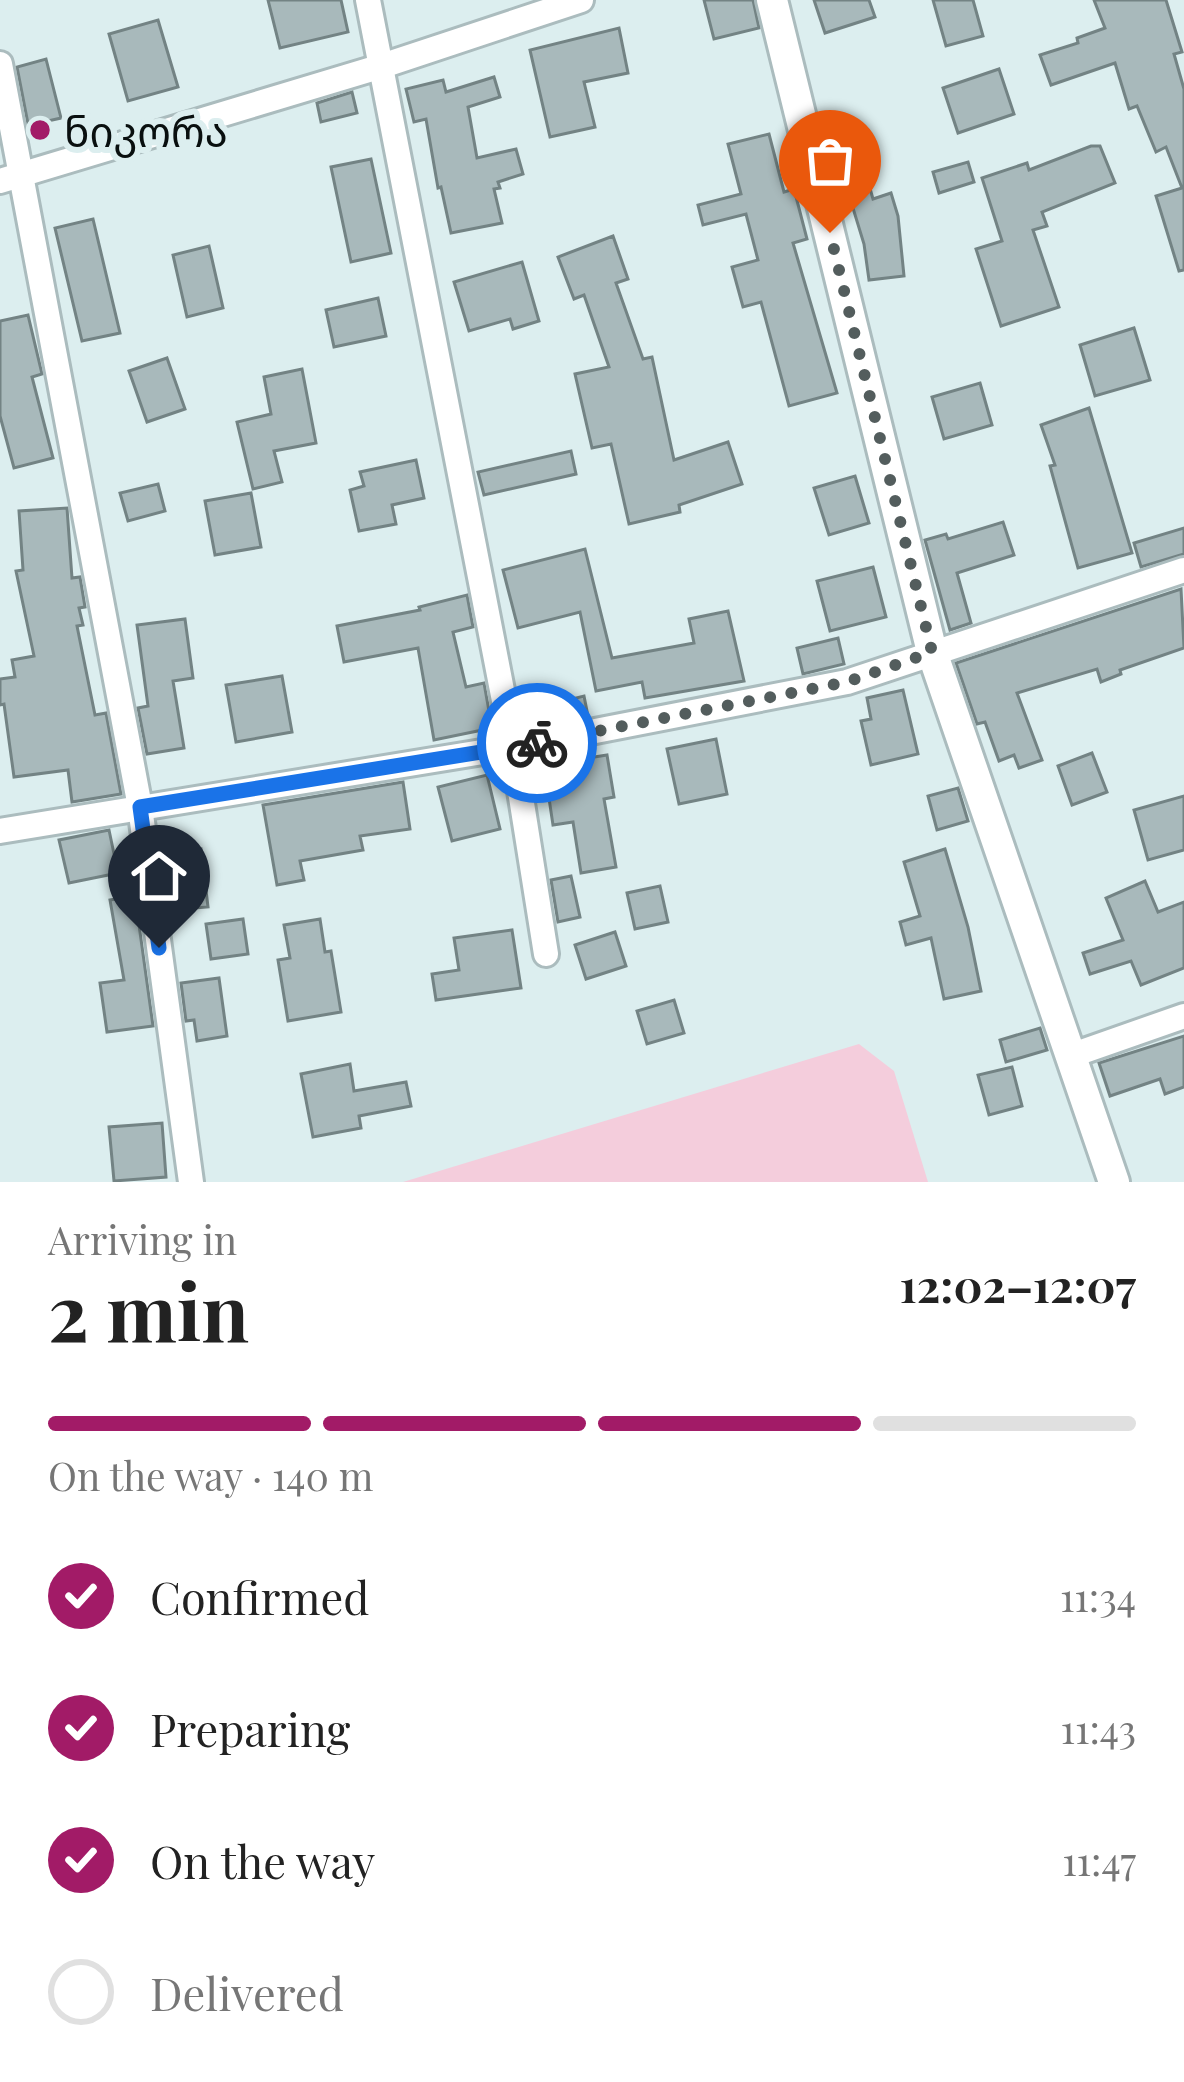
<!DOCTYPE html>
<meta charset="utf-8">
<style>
body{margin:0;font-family:"Playfair Display","Noto Sans Georgian",serif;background:#f2f2f2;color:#222;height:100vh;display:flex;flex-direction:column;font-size:45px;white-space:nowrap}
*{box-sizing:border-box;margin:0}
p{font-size:39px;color:#767676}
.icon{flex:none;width:66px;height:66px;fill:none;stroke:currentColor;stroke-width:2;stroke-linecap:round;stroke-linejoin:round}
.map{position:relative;height:1182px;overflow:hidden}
.side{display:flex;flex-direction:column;background:#fff;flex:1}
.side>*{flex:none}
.pin{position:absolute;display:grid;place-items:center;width:102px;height:102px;color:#fff;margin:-123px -51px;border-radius:50% 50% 50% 0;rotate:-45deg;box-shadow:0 0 12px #0007}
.pin .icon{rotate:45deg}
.courier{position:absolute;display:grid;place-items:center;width:120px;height:120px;margin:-60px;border:9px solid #1a73e8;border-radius:50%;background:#fff;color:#222;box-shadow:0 3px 15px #0007}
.head em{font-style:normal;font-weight:700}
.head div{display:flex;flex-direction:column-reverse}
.head{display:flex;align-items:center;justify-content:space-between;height:204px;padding:0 48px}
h1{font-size:78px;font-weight:700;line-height:90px}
.bar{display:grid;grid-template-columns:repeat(4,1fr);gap:18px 12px;align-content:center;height:144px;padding:0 48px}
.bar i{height:15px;border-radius:9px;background:#e0e0e0}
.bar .selected{background:#a21b67}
.bar p{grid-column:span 4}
ol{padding:0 48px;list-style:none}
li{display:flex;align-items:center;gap:36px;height:132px}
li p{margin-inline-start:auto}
li .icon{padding:12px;border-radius:50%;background:#a21b67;color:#fff;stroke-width:4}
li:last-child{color:#767676}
li i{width:66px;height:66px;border:6px solid #e0e0e0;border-radius:50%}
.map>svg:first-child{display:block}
.green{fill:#f4cddc}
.building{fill:#a8b9bb;stroke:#738384;stroke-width:3}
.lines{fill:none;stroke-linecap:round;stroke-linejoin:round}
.minor-casing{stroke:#abbcbe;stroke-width:30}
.tertiary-casing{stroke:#abbcbe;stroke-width:36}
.minor{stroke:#fff;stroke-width:24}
.tertiary{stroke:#fff;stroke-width:30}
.done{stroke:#535d5d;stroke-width:12;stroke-dasharray:0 21.6}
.route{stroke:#1a73e8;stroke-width:15}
.poi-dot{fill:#a21b67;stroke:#dceeef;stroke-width:4.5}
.labels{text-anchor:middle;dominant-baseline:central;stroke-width:12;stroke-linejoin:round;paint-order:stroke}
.poi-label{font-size:42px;fill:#090f0f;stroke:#dceeef;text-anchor:start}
</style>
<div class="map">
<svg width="1184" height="1182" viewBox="0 0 1184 1182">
<rect width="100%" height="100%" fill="#dceeef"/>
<polygon class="green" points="859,1044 894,1071 928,1182 403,1182"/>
<g class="building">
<polygon points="268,0 341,0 348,32 280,48"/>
<polygon points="704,0 753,0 759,28 714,39"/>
<polygon points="814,0 869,0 875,17 825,33"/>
<polygon points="933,0 973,0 983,36 946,46"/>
<polygon points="1094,0 1166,0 1182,52 1174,54 1184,89 1184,270 1179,271 1156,196 1182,188 1166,147 1156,152 1137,106 1129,109 1115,63 1051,85 1040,55 1078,43 1077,38 1105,28"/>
<polygon points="158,20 178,87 128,101 109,34"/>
<polygon points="619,28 628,73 584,82 595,127 550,137 530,50"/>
<polygon points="46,59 61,118 43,122 45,129 30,134 17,67"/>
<polygon points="999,69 1014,114 958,133 943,88"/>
<polygon points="494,77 500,97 468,107 477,158 516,149 523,174 498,182 500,188 494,189 502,223 451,233 441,187 438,188 426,119 414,122 406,89 443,80 446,92"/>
<polygon points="352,92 357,113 321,122 317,103"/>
<polygon points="769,134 784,192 794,189 807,239 793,243 837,393 789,406 761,302 743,307 732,267 758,260 746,214 703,225 698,205 741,194 728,144"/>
<polygon points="856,139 873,199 891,193 898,216 904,276 869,280 864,244 834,146"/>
<polygon points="1091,146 1100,146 1115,183 1042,212 1047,226 1033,230 1059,307 1001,326 976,249 1002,241 982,178 1027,163 1029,170"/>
<polygon points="371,159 391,253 351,262 331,167"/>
<polygon points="968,162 974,182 939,193 933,172"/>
<polygon points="93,219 120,333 82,341 55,228"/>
<polygon points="613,236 628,279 616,283 643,359 652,357 674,460 728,442 742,484 679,505 680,512 629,524 611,444 592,448 575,374 609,367 584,295 574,299 558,257"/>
<polygon points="209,246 223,308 187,317 173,255"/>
<polygon points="522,262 539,321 513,329 510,319 469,331 454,282"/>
<polygon points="378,298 386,336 334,347 326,310"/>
<polygon points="28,315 42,374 32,377 53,458 14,468 0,416 0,321"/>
<polygon points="1134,328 1150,380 1095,396 1080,345"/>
<polygon points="167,358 185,409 147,422 129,371"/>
<polygon points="302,369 316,443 274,451 282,482 253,489 237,422 271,414 264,377"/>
<polygon points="980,383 992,425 944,439 932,397"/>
<polygon points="1089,408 1132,553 1078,568 1050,466 1055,465 1041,425"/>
<polygon points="571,451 576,474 484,495 478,472"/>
<polygon points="416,460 424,498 392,505 396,524 359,531 350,490 364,486 360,472"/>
<polygon points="855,476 869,523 829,535 814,488"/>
<polygon points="158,484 165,511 128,521 120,493"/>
<polygon points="251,493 261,547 215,555 205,501"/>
<polygon points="67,508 72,578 80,577 85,607 79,608 83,625 77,626 95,715 106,713 121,794 72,802 68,770 14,777 4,704 0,705 0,679 15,677 12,660 34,656 16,571 23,570 19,511"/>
<polygon points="1003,522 1014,555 957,573 971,623 950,630 925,540 946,534 948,539"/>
<polygon points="1184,528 1184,554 1141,567 1134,543"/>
<polygon points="585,549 612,658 694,643 689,619 728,611 744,681 645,698 642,682 596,691 580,612 518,628 503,570"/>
<polygon points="873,567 886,617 830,631 817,581"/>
<polygon points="1181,589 1184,648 1120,670 1121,674 1101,682 1097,669 1017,693 1042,760 1019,768 1014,755 999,761 985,722 977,724 956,663"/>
<polygon points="467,595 473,627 453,632 466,687 484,683 492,728 434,740 418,648 344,662 337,626 420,610 419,607"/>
<polygon points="185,619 193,678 173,681 184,748 147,754 138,708 148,706 137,625"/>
<polygon points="838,638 844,664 803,674 797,648"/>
<polygon points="282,676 292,732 236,742 226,685"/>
<polygon points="903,690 918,754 871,765 861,721 871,719 867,698"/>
<polygon points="584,696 588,716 527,727 523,711"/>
<polygon points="716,739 727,794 679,804 667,749"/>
<polygon points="1092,753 1107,792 1072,805 1058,766"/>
<polygon points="607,755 614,797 604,799 616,867 581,873 573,822 553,825 544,765"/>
<polygon points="487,775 500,829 452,841 438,787"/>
<polygon points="403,782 410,829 360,836 363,850 300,861 304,880 277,885 263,805"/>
<polygon points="958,788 968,821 937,830 928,796"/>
<polygon points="1184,796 1184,850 1148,860 1134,810"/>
<polygon points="109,830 118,873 69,883 59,840"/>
<polygon points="201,849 208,907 171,910 168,891 179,889 172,854"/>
<polygon points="945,849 968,927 981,991 944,999 931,938 906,945 900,922 920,916 904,862"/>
<polygon points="571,876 580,917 558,922 551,880"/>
<polygon points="1145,881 1158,912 1184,902 1184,968 1141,985 1131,961 1090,974 1083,953 1123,940 1106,898"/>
<polygon points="660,886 668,922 635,929 627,893"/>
<polygon points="132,896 135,896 153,1026 107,1032 100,983 124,980 110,900"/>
<polygon points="243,919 248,954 211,959 206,924"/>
<polygon points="320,919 325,952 331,951 341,1012 288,1021 278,960 290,958 284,925"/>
<polygon points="512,930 521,988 436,1000 432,974 459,970 454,938"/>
<polygon points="615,932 626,966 586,979 575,945"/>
<polygon points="219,978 227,1036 197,1041 194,1020 186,1021 181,983"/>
<polygon points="674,1000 684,1033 647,1044 637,1011"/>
<polygon points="1040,1028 1047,1050 1006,1062 1000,1040"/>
<polygon points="1184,1036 1184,1087 1165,1094 1160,1079 1110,1096 1099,1063"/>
<polygon points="350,1064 354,1091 406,1082 411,1106 359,1116 361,1128 313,1137 301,1074"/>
<polygon points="1012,1067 1022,1106 989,1115 978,1075"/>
<polygon points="162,1123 166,1177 114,1181 109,1127"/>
</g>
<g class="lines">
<g class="minor-casing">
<g id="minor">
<polyline points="368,0 513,747 546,954"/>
<polyline points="0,64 140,807 191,1182"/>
<polyline points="0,181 382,66 581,0"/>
<polyline points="0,831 513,747 847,682 1184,570"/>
<polyline points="1070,1056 1184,1016"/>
</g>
</g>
<g class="tertiary-casing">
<polyline id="tertiary" points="772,0 932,652 1114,1182"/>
</g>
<use href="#minor" class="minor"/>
<use href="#tertiary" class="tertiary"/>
</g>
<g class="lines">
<polyline class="done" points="537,743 847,682 932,652 830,233"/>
<polyline class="route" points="159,948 140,807 537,743"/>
</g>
<circle class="poi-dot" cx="40" cy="130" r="12"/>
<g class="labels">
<g class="poi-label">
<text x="64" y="130">ნიკორა</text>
</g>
</g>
</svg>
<div class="pin" style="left:830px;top:233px;background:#ea580c"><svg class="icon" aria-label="bag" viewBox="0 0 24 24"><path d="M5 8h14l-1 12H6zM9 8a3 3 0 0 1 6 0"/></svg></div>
<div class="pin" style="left:159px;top:948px;background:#1f2937"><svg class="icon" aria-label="home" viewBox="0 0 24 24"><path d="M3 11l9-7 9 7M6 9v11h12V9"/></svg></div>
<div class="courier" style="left:537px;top:743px"><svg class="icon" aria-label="bike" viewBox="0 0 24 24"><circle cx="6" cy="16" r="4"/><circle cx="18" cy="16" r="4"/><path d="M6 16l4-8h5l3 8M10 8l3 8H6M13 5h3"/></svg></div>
</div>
<section class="side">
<div class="head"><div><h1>2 min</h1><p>Arriving in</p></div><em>12:02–12:07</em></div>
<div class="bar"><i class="selected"></i><i class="selected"></i><i class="selected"></i><i></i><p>On the way · 140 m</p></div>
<ol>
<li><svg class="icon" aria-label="check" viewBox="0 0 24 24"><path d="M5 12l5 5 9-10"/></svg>Confirmed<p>11:34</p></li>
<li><svg class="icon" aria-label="check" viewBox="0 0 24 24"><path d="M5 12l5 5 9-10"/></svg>Preparing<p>11:43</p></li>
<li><svg class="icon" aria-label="check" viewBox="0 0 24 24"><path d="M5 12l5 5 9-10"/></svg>On the way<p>11:47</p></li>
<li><i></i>Delivered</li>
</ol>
</section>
